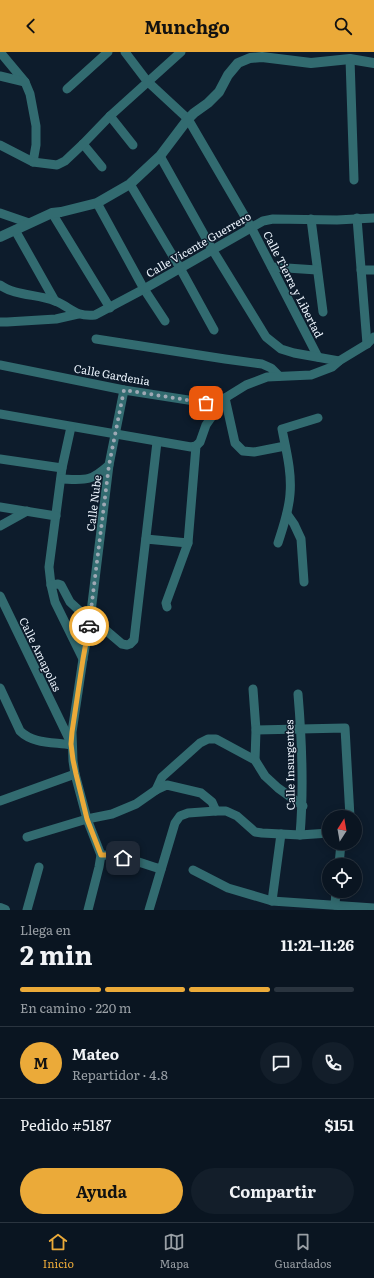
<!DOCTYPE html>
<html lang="es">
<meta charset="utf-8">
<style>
body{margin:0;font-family:Literata,serif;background:#131e2a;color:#f1f3f6;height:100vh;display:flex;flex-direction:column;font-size:15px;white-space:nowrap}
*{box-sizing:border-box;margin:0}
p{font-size:13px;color:#999fa5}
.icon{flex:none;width:22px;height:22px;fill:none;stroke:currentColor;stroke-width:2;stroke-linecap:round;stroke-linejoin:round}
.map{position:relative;height:858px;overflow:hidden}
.panel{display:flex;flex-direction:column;background:#0a1521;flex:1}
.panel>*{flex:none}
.needle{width:26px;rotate:11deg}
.controls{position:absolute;left:322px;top:758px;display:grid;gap:8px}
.controls a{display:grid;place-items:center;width:40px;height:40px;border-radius:50%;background:#0a1521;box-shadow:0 2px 10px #0003,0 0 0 1px #2a343f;font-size:20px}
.pin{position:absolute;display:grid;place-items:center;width:34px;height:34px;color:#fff;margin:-17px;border-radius:8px;box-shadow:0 2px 6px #0006}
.courier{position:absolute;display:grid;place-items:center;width:40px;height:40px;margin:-20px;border:3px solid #ebaa39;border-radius:50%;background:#fff;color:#222;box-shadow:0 1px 5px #0007}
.headline em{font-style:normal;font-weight:700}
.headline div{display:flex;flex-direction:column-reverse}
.headline{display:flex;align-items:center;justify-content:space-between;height:68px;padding:0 20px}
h1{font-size:26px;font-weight:700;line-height:30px}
.bar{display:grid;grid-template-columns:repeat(4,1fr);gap:6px 4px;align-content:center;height:48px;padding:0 20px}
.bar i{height:5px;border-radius:3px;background:#2a343f}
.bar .on{background:#ebaa39}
.bar p{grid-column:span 4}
.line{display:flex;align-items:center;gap:10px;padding:0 20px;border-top:1px solid #2a343f}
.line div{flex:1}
.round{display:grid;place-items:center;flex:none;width:42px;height:42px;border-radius:21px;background:#131e2a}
.button{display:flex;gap:8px;margin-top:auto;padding:8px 20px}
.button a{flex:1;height:46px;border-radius:24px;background:#ebaa39;color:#111;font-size:16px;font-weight:700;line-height:46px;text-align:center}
.button a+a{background:#131e2a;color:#f1f3f6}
header{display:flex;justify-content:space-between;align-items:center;height:52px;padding:0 20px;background:#ebaa39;color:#111;font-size:18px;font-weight:700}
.tabs{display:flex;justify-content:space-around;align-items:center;height:56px;border-top:1px solid #2a343f;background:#0a1521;font-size:11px;color:#999fa5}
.tabs a{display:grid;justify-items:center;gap:2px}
.tabs .on{color:#ebaa39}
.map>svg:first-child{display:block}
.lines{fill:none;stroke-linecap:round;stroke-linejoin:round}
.minor{stroke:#326b70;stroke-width:9}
.tertiary{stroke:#326b70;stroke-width:10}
.done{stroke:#9ea8b4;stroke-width:4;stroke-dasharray:0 7.2}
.route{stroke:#ebaa39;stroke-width:5}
.labels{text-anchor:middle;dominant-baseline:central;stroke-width:3;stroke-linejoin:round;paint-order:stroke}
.street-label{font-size:11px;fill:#ecf4fd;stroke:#0d1c2c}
</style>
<header><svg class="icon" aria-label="back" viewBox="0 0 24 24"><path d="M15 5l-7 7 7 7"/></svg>Munchgo<svg class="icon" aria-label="search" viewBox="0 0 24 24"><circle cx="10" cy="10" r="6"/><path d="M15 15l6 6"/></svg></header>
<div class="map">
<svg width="374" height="858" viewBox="0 0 374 858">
<rect width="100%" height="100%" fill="#0d1c2c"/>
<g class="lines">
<g class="minor">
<polyline points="0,0 25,30 30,42 36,74 36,93 33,110"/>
<polyline points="125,0 147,29 188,67 251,175 318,305"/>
<polyline points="350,7 354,128"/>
<polyline points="0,24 25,30"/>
<polyline points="67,37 108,0"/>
<polyline points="110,64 133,93"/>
<polyline points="83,92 102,115"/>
<polyline points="0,93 33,110 57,113 65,109 83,92 110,64 181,0"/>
<polyline points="160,104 212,197 266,285 281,297 294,301 339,309"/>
<polyline points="130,132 180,216 214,278"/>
<polyline points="97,151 144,237 165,269"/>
<polyline points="0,161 29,171"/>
<polyline points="52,161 110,256"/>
<polyline points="357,166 367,292"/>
<polyline points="311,167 323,260"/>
<polyline points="15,178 55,249"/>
<polyline points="272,215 317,218"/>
<polyline points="361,218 374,218"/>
<path d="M 0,233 C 15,244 38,242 55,249 C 71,255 74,265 95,263 L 144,237 L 263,169 L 273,167 L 337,168 L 374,166"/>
<polyline points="0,270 7,270 56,267 78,262"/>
<polyline points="96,287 225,307 262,312 271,316 279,324"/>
<polyline points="0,313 124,338 220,353"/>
<polyline points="225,346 235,391 243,399 254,400 285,394"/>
<polyline points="0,362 191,395 196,394"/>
<polyline points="71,375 62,416 49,515 51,533 55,550 83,607"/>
<polyline points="0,407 62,416"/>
<path d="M 61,427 C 86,428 90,430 109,413"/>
<polyline points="0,455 56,464"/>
<polyline points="287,462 294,472 301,487 304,530"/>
<polyline points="0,474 27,459"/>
<polyline points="146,487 188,491"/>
<path d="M 278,491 C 283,475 289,459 290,442 C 292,420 286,398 282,377 L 318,366"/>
<polyline points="51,533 58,532 61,533 70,550 95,573 102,575 122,592 127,593 130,592 134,588 157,390"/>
<polyline points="0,544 71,691"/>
<polyline points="167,555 166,551 188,491 196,394 200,390 206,373 220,353 225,346 246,333 267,325 311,323 332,315 339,309 367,292 374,285"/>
<path d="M 0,636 L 20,679 C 33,692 54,690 71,693"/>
<polyline points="253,637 256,678 255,708"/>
<path d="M 298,642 C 302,689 304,736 300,783"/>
<polyline points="256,678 345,676 350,765"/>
<polyline points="156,738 162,725 200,691 208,687 216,687 255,708 265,724 278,736 303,754"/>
<polyline points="0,749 75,722"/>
<polyline points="27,785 87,767 112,762 136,752 156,738 167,733 201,741 212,750 216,759"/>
<path d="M 101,803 C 121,802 142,812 161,817"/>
<polyline points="339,813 341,791"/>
<polyline points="193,818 228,836 272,849 374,856"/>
<polyline points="272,849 281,782"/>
<polyline points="335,853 336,839"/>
<polyline points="27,858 39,815"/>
<polyline points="88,858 99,815 101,803 87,767 75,722 73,709 72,680 83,607 90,568 109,413 124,338"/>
<polyline points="149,858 175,771 180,764 188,761 216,759 226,759 237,764 255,780 262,781 300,783 329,781"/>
</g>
<g class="tertiary">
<polyline points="0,185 52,161 61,160 97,151 130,132 160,104 188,67 194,61 208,51 219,40 228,23 238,11 250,6 262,5 311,11 350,7 374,11"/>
<polyline points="0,856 5,858"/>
<polyline points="372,858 374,857"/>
</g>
</g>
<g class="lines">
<polyline class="done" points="89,574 109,413 124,338 206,351"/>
<polyline class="route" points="89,574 83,607 72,680 71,692 73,708 76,722 87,767 101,803 107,803 123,806"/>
</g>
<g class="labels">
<g class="street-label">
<text transform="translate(198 192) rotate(-30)">Calle Vicente Guerrero</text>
<text transform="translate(294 232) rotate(63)">Calle Tierra y Libertad</text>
<text transform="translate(112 322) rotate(10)">Calle Gardenia</text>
<text transform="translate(93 451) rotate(-83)">Calle Nube</text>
<text transform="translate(41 602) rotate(64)">Calle Amapolas</text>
<text transform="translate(289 713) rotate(-91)">Calle Insurgentes</text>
</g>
</g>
</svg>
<div class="controls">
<a><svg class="needle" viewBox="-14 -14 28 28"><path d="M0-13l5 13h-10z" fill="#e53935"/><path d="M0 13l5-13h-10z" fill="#999fa5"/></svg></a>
<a><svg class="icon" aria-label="locate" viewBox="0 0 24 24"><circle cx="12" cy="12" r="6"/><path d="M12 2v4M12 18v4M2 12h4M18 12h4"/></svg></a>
</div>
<div class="pin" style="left:206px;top:351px;background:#ea580c"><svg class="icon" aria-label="bag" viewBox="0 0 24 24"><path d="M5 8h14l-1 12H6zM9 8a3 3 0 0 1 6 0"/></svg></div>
<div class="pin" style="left:123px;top:806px;background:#1f2937"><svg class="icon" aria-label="home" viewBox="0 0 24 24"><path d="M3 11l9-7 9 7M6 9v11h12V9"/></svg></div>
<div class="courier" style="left:89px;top:574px"><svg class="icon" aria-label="car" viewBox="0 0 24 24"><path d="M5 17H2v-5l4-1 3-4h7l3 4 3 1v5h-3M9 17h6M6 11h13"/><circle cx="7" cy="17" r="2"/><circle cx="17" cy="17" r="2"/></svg></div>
</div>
<section class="panel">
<div class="headline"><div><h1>2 min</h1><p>Llega en</p></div><em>11:21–11:26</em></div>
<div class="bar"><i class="on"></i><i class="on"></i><i class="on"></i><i></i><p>En camino · 220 m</p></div>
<div class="line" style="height:72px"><b class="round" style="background:#ebaa39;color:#111">M</b><div><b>Mateo</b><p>Repartidor · 4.8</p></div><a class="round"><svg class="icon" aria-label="chat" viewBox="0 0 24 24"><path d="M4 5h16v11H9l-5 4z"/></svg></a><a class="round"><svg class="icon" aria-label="phone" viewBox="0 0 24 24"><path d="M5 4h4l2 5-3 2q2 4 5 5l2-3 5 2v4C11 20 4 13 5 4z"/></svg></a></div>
<div class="line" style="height:52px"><div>Pedido #5187</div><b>$151</b></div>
<div class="button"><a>Ayuda</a><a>Compartir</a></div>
</section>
<nav class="tabs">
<a class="on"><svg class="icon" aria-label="home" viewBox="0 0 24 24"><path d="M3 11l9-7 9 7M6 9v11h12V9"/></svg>Inicio</a>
<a><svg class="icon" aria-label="map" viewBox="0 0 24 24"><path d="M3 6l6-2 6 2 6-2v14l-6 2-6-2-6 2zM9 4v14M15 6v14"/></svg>Mapa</a>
<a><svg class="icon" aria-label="saved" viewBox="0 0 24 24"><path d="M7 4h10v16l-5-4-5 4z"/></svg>Guardados</a>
</nav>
